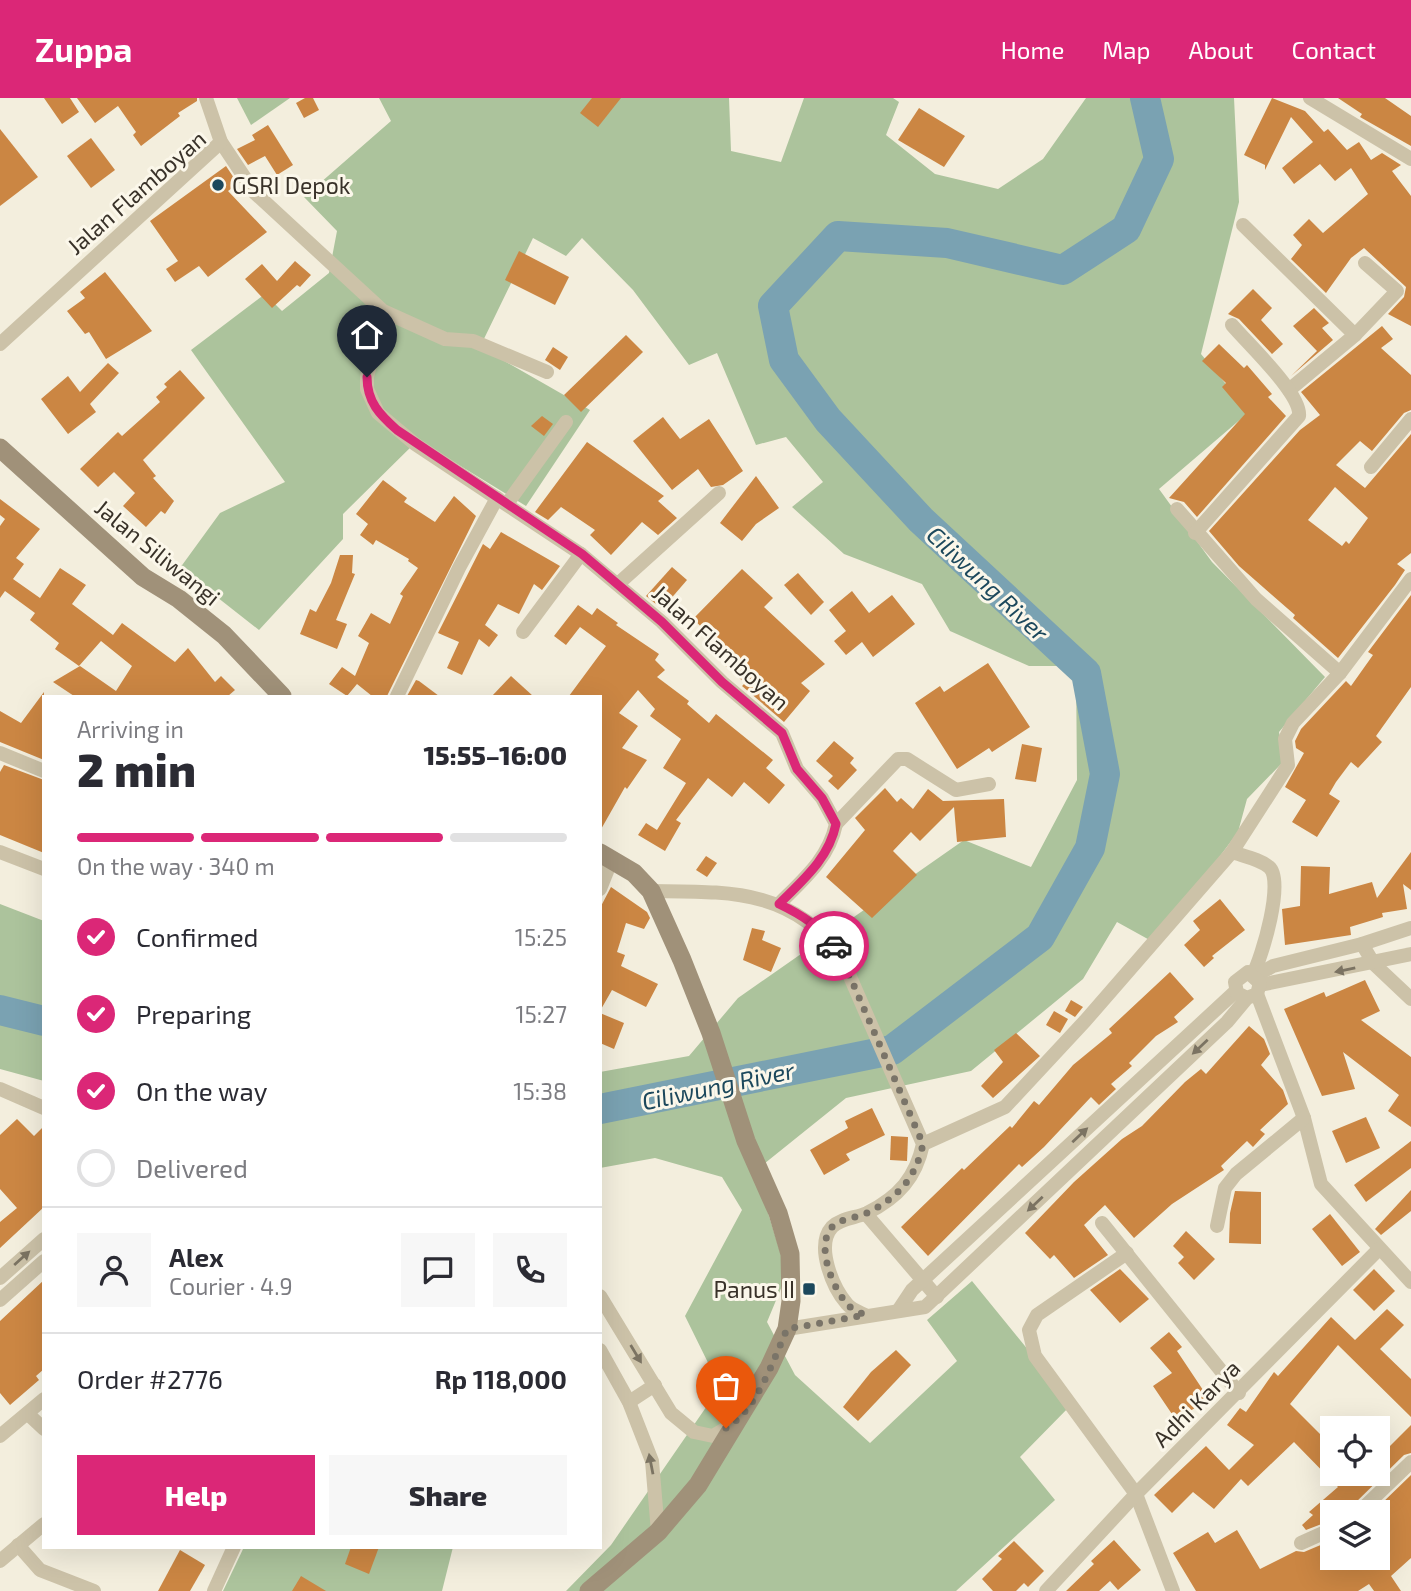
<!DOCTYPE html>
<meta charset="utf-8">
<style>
body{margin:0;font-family:"Exo 2",sans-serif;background:#f7f7f7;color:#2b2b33;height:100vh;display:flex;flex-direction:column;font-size:26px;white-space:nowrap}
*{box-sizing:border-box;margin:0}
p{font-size:23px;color:#7c7c81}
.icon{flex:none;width:38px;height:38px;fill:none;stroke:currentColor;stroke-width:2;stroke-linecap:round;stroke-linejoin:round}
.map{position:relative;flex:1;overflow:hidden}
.sheet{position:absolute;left:42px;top:597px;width:560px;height:854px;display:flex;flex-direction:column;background:#fff;border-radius:0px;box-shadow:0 7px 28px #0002}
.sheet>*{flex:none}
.controls{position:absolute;left:1320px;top:1318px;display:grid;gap:14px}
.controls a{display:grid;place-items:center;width:70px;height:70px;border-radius:0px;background:#fff;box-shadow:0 7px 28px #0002;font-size:35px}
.pin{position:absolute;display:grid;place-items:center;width:60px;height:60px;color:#fff;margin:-72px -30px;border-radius:50% 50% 50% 0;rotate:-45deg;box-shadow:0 0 7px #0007}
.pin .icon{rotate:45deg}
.courier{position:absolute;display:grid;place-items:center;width:70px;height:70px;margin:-35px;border:5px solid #db2777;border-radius:50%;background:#fff;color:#222;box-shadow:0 2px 9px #0007}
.headline em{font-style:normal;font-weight:800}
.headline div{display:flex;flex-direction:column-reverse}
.headline{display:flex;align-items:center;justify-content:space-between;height:119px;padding:0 35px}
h1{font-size:46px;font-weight:800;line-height:52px}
.bar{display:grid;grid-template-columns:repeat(4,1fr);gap:10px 7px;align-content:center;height:84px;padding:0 35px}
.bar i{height:9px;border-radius:5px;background:#e1e1e2}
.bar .active{background:#db2777}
.bar p{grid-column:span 4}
.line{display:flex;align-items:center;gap:18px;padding:0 35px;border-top:2px solid #e1e1e2}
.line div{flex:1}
.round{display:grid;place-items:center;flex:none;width:74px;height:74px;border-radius:0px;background:#f7f7f7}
ol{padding:0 35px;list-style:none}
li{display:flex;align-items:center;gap:21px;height:77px}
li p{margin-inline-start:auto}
li .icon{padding:7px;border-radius:50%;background:#db2777;color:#fff;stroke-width:4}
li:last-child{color:#7c7c81}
li i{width:38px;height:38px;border:4px solid #e1e1e2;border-radius:50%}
.button{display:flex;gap:14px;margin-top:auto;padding:14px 35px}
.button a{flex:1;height:80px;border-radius:0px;background:#db2777;color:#fff;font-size:28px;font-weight:800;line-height:80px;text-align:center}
.button a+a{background:#f7f7f7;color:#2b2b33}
header{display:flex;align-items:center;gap:42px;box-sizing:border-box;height:98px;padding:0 35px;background:#db2777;color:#fff}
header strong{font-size:33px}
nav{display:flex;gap:38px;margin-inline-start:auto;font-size:24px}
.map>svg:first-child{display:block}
.green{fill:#acc39c}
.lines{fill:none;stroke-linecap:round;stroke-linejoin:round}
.river{stroke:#7aa2b2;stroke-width:30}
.building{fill:#cb8643;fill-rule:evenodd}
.street{stroke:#ccc2a8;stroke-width:14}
.secondary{stroke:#a09179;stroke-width:19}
.oneway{fill:#7b7362}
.done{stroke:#7a7468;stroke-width:7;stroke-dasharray:0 12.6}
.route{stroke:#db2777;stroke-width:9}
.poi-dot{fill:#1c485c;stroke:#fbf7ea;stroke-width:2.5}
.labels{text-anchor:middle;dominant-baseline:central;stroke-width:6;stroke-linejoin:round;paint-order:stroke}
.poi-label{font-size:23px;fill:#393229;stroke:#fbf7ea;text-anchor:start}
.street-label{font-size:23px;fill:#393229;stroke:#fbf7ea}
.water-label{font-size:24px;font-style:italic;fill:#1c485c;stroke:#fbf7ea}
</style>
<header>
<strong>Zuppa</strong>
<nav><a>Home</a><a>Map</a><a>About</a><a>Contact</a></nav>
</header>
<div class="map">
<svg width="1411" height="1493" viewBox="0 0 1411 1493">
<rect width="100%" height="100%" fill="#f3eedd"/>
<g class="green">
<polygon points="237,0 290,0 251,27"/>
<polygon points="379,0 729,0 731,53 781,64 804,0 893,0 899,4 886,37 935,76 998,91 1043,61 1086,0 1234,0 1239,104 1201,256 1249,314 1159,391 1212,464 1325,579 1279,634 1284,663 1247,701 1238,734 1155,845 1117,824 1083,881 971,973 846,1000 755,1073 787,1176 767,1224 795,1277 870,1345 957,1263 927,1222 972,1183 1072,1306 1020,1359 1055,1402 956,1493 566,1493 611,1447 720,1289 685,1218 742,1112 722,1079 655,1060 600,1070 600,974 689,958 738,900 964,742 1031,769 1077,682 1076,568 1029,568 950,533 922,486 844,456 792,409 823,384 786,339 756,347 717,255 689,267 633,192 582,140 566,158 533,140 480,249 590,312 526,408 418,342 343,416 343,441 259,532 180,470 220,415 285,384 191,252 265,196 282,213 329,175 337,133 304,99 391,23"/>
<polygon points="0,806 44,823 44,983 0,971"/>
<polygon points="244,1449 453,1449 442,1493 223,1493"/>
</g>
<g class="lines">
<g class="river">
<polyline points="0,912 44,923"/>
<polyline points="600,1011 892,952 1040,839 1090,750 1105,676 1086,575 921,422 828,322 784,262 773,208 838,138 947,145 1063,172 1126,131 1159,61 1145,0"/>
</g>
</g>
<g class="building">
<polygon points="44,0 70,0 79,14 62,26"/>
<polygon points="77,0 197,0 197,3 178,15 180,18 141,48 133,37 136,34 118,8 95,25"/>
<polygon points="305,0 313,0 319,12 304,20 296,5"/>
<polygon points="592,0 621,0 598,29 580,15"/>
<polygon points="1272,0 1305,13 1324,34 1328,31 1347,52 1359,44 1371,62 1382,55 1401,67 1392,73 1411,98 1411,228 1388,216 1404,199 1406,189 1364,150 1351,160 1326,195 1291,161 1302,147 1293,137 1309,121 1323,135 1368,96 1351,70 1335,83 1320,66 1294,86 1282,70 1313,44 1291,19 1265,72 1265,67 1244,57"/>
<polygon points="1338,0 1385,0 1411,18 1411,48 1360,19 1362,16"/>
<polygon points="919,10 965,38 944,69 898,42"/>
<polygon points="268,27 293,67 277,77 265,58 248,67 237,51 255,42 252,37"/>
<polygon points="0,31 38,79 0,108"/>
<polygon points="91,40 115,72 91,90 67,58"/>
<polygon points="226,68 238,86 228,93 267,134 208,179 199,168 175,184 166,171 178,163 150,123"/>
<polygon points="519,153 569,179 555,207 505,182"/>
<polygon points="295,163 311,177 300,189 297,187 272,210 245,181 262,166 277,183"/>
<polygon points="105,174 152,233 106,261 89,234 85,236 67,213 85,200 80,194"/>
<polygon points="1253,191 1272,210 1261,222 1283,246 1272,256 1239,221 1228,216"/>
<polygon points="1314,210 1329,225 1322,230 1333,242 1291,278 1317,253 1293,228"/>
<path d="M 1382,228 L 1393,241 L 1381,250 L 1411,277 L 1411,312 L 1404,315 L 1372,353 L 1360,343 L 1336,367 L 1365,390 L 1411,336 L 1411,455 L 1397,466 L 1405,472 L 1395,487 L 1338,560 L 1293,520 L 1295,517 L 1239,468 L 1209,433 L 1300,332 L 1320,317 L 1301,294 ZM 1335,389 L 1368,420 L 1349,446 L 1346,443 L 1342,448 L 1308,422 Z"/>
<polygon points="626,237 643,254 581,314 564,297"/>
<polygon points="1219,246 1244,270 1247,267 1272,296 1268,299 1286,318 1197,419 1184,404 1169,400 1245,316 1222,289 1226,285 1202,263"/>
<polygon points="553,249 568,259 560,272 545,262"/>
<polygon points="108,265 119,275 90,306 96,314 68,336 41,301 68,278 80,294"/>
<polygon points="180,272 205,300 143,362 156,378 153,380 174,403 165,416 161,413 146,429 123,408 135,395 114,374 98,389 80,371 118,334 122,338 160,304 156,299 167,289 164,286"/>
<polygon points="542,318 553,326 544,338 531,328"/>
<polygon points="663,319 680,341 709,321 743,373 723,387 711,389 698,371 672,392 633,343"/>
<polygon points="587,344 664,398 658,403 677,420 658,437 642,424 611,457 590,437 595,432 561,409 548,422 535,414"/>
<polygon points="756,378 779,410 756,426 742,443 720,425"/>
<polygon points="383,382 407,400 404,404 435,424 454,398 476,418 387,598 372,598 357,586 347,598 329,586 342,569 355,578 369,545 358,538 371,515 390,526 403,498 400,496 418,470 408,463 409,461 376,442 373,447 360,437 368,426 356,416"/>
<polygon points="0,401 40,431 16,460 24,466 13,481 40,500 60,470 86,487 72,506 113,537 122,525 175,564 188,550 215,584 221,578 235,592 228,598 74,598 53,584 80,568 116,593 132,568 101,543 79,568 55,551 59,545 30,522 35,515 5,493 0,500 0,428 5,421 0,417"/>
<polygon points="501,434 560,468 542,492 534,486 519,516 498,506 485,527 498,537 489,549 479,541 462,577 447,570 459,544 438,535 483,446 490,451"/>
<polygon points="340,457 353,457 352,475 355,476 336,522 347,526 337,551 300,536 310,511 316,514 331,485"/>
<polygon points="672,469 687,482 662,511 646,498"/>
<polygon points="742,471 773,500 764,509 825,566 801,585 810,593 784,624 742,588 745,585 722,565 727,560 709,544 713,540 693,521"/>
<polygon points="798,475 824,504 811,517 784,487"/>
<polygon points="852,493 869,515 892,497 915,526 873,559 862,544 846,557 834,543 846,533 829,512"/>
<polygon points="1411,497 1411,589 1376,638 1382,644 1358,670 1351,664 1336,684 1329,696 1340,703 1317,739 1292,724 1306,702 1285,689 1304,655 1296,650 1295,643 1301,631 1346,583 1351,588 1373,557 1368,554"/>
<polygon points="578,507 592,517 597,510 618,525 616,527 659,556 655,562 665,572 657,579 689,603 687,606 709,625 716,616 773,662 766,670 785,687 769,706 744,684 732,699 708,680 676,722 681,725 665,753 638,737 646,725 657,732 686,685 663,670 681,641 650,618 655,611 638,592 619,615 638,628 622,650 647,662 627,691 625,689 600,733 600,598 569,598 606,548 580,529 566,547 554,538"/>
<polygon points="988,565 1030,629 992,654 989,650 957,671 915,605 940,588 944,594"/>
<polygon points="511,578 533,598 492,598"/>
<polygon points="416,582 419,583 439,598 407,598"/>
<polygon points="44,594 44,662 0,644 0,613 21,625"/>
<polygon points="834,643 854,660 850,665 857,672 838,692 828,683 833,678 816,663"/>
<polygon points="1022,646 1042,650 1036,684 1015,681"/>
<polygon points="4,667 44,682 44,755 0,737 0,674"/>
<polygon points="885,690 897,704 901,700 913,711 928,691 943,703 1004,701 1006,739 957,744 954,709 920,743 911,734 893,753 917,777 872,820 826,779 865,732 855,720"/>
<polygon points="1411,754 1411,792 1403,786 1407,811 1382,815 1383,819 1350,829 1351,837 1285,847 1282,811 1300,808 1301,768 1330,769 1329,796 1372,784 1377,800"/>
<polygon points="706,758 717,765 707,779 696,772"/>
<polygon points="611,789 647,814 650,820 644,831 626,825 617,854 625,857 621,868 658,886 646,909 612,892 600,913 600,810"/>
<polygon points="1220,801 1245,832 1212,858 1214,860 1204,869 1184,847 1200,832 1193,823"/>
<polygon points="752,830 765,833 762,842 781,850 771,874 743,862"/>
<polygon points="1170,874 1194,901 1174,919 1178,924 1156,938 1129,965 1132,968 1111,986 1116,991 1099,1007 1091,999 1044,1049 1022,1069 1019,1066 928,1158 901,1129 962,1070 964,1072 1010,1028 1012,1030 1034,1003 1039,1007 1073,967 1112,935 1109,931"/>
<polygon points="1365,882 1380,913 1361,922 1411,959 1411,1029 1388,1013 1399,997 1343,954 1355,991 1322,998 1284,911 1324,894 1326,899"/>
<polygon points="1071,902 1083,909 1075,919 1065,913"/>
<polygon points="1054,913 1068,921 1060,935 1046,927"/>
<polygon points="600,915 624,925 614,951 600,945"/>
<polygon points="1249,928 1264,941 1270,956 1261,967 1283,992 1288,1006 1260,1032 1265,1036 1253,1049 1247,1043 1221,1068 1224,1072 1172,1106 1134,1140 1105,1107 1084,1127 1108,1157 1074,1180 1054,1157 1050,1161 1025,1135 1074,1084 1122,1041 1142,1028 1185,984 1201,971 1206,976"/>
<polygon points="1016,935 1040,958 993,1000 981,988 1003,964 994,952"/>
<polygon points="872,1010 885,1037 846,1056 850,1062 824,1077 810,1052 848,1030 845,1023"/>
<polygon points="1366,1019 1380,1050 1346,1065 1332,1033"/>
<polygon points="17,1021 34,1038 44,1028 44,1109 0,1150 0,1124 17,1110 0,1091 0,1037"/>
<polygon points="891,1038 908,1039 907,1063 890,1062"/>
<polygon points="1411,1043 1411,1070 1366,1104 1354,1087"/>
<polygon points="1411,1092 1411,1113 1381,1137 1375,1131"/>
<polygon points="1235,1093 1261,1094 1261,1146 1229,1145 1230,1115"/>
<polygon points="1330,1116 1360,1154 1342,1168 1312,1131"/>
<polygon points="1186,1133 1215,1161 1194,1182 1178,1165 1184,1159 1173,1148"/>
<polygon points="1120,1171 1149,1201 1120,1225 1090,1192"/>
<polygon points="1374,1171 1395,1193 1374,1213 1353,1192"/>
<polygon points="44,1182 44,1271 36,1278 39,1282 10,1307 0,1295 0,1223"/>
<polygon points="1387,1211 1404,1227 1380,1251 1411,1281 1411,1319 1338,1247 1290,1306 1332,1348 1332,1376 1377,1376 1377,1361 1411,1327 1411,1355 1404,1357 1351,1409 1342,1414 1332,1414 1332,1422 1306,1432 1302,1427 1313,1417 1309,1414 1338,1389 1294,1344 1248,1388 1241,1381 1214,1411 1193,1394 1172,1415 1154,1397 1206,1348 1229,1372 1254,1347 1227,1327 1240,1310 1246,1314 1274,1274 1278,1278 1331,1219 1355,1242"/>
<polygon points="1169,1234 1182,1249 1177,1253 1209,1301 1176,1322 1153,1288 1172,1275 1150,1250"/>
<polygon points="896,1252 911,1267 858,1323 843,1309 871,1274"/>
<polygon points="1411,1377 1411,1460 1391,1478 1401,1493 1374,1493 1369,1486 1358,1493 1196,1493 1173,1455 1208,1434 1215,1445 1237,1432 1260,1471 1296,1453 1304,1454 1323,1446 1332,1460 1377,1460 1377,1410"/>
<polygon points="1114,1442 1141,1472 1118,1492 1110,1483 1099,1493 1066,1493 1094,1466 1091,1463"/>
<polygon points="1014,1443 1044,1473 1028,1489 1024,1485 1016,1493 993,1493 982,1481 1002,1461 998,1458"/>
<polygon points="351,1449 379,1449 369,1476 345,1466"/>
<polygon points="180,1452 205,1467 190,1493 158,1493"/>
<polygon points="301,1478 326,1493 292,1493"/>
</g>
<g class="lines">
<g class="street">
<polyline points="206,0 221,44 255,95 383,213 445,241 473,243 547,274"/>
<polyline points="1310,0 1411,61"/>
<polyline points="1243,127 1355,237 1289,292"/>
<path d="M 383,213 L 367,279 L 367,291 L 378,315 L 415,346 L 581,456 L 662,524 L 722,584 L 782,635 L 797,671 L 822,700 L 836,726 C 829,760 804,781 780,805"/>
<polyline points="1355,237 1397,193 1365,165"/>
<polyline points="0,246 221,44"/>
<polyline points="1371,369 1411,321"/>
<polyline points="507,406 566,324"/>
<polyline points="1177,411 1256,501 1340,575"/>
<path d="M 1195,435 L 1299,318 C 1302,296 1247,245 1232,227"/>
<polyline points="618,486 719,395"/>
<polyline points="523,534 581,456"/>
<polyline points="397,598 459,470 497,400"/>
<polyline points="0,655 44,673"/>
<polyline points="836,726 898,661 907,661 956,692 989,686"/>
<polyline points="0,754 44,771"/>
<path d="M 1232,754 C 1243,758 1260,761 1269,769 C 1285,782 1262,859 1253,876"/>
<polyline points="600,791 612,761"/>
<path d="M 651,793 C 728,794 791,790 841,858 L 923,1046 C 916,1079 899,1099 867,1115 C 856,1120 841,1120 832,1129 C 815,1148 833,1190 847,1206 C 851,1211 859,1214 865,1217"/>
<polyline points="1362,846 1374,866 1411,901"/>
<polyline points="1255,878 1273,868 1362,846 1411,830"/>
<polyline points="1260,887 1411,856"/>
<polyline points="1257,896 1304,1020 1321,1086 1411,1184"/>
<polyline points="0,991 44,1010"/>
<polyline points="923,1046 1005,1009 1085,923 1232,754 1288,667 1285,641 1293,625 1340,575 1411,481"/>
<polyline points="866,1116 937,1199"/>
<polyline points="1102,1125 1239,1295"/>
<polyline points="1217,1128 1225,1090 1236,1076 1304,1020"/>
<polyline points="1127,1155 1037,1217 1029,1232 1035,1258 1136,1396 1173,1493"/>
<polyline points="0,1180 44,1141"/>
<polyline points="600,1198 671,1315 694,1334 713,1338 735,1325"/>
<polyline points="0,1202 44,1163"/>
<polyline points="898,1213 912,1192 1236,893"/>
<polyline points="787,1231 925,1209 1227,924 1247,900 1257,896 1260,885 1248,874 1235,884 1237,895 1247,900"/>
<polyline points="600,1252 629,1304 652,1363 658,1434"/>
<polyline points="629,1304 655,1287"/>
<polyline points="28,1316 44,1331"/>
<polyline points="0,1338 44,1301"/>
<polyline points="1359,1414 1411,1364"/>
<polyline points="1301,1445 1332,1431"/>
<polyline points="18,1447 40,1472 94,1493"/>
<polyline points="0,1463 44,1426"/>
<polyline points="214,1493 234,1449"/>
<polyline points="1046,1493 1136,1396 1379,1151"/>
</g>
<g class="secondary">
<polyline points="0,350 143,479 179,501 224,537 282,598"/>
<polyline points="589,1493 658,1434 698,1387 769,1270 787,1231 791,1203 790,1156 778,1115 746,1043 711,935 682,862 651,793 634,775 600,755"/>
</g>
</g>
<defs><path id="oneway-solid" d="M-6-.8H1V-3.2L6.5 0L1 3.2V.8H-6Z" transform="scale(1.75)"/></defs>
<g class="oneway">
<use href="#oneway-solid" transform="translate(1345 872) rotate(168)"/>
<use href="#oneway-solid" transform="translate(1200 949) rotate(137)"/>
<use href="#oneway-solid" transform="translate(1080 1037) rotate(-43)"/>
<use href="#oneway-solid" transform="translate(1035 1106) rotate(137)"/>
<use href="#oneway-solid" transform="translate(22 1160) rotate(-42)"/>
<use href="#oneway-solid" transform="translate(636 1256) rotate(59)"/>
<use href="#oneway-solid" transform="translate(651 1366) rotate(-101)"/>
</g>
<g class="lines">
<path class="done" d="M 726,1330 C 757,1312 773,1263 787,1231 L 865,1217 C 859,1214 851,1211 847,1206 C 833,1190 815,1148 832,1129 C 841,1120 856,1120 867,1115 C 899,1099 916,1079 923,1046 L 851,881 L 834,848"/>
<path class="route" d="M 367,279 C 367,304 380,317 397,332 L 582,456 L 662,524 L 722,584 L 782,635 L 797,671 L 822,700 L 836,726 C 829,760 804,781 779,806 C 802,817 819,828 834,848"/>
</g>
<g class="poi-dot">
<circle cx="218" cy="87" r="7"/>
<rect x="802" y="1184" width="14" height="14" rx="3.5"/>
</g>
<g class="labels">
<g class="poi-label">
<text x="232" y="87">GSRI Depok</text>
<text x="795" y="1191" text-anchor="end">Panus II</text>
</g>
<g class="street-label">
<text transform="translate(136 94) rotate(-41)">Jalan Flamboyan</text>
<text transform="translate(158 454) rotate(39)">Jalan Siliwangi</text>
<text transform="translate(721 549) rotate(42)">Jalan Flamboyan</text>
<text transform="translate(1196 1305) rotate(-45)">Adhi Karya</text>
</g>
<g class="water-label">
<text transform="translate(988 485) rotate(43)">Ciliwung River</text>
<text transform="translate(718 987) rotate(-12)">Ciliwung River</text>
</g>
</g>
</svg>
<div class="controls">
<a><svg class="icon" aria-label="locate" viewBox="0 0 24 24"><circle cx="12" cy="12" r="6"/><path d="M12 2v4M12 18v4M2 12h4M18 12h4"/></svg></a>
<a><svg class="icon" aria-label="layers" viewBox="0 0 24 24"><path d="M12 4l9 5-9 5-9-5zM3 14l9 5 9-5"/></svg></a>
</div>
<div class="pin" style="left:726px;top:1330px;background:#ea580c"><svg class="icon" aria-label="bag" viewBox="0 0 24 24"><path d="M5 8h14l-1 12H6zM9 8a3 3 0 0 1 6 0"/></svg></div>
<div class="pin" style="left:367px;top:279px;background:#1f2937"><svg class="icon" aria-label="home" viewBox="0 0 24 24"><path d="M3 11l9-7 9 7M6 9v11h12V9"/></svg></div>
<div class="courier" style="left:834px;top:848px"><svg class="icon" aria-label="car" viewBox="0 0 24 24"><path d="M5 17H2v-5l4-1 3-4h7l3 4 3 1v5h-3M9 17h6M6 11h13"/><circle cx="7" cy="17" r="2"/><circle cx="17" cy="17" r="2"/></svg></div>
<section class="sheet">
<div class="headline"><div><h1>2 min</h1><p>Arriving in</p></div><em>15:55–16:00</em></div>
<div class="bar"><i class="active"></i><i class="active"></i><i class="active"></i><i></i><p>On the way · 340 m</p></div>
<ol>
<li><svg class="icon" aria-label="check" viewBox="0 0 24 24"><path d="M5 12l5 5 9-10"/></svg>Confirmed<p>15:25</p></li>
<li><svg class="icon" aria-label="check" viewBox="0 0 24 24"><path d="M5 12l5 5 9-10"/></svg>Preparing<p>15:27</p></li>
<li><svg class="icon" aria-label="check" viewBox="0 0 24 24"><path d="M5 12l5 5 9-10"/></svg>On the way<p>15:38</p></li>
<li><i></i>Delivered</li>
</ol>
<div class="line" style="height:126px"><a class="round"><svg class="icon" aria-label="person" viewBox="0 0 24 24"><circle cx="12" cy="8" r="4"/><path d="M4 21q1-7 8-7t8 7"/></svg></a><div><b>Alex</b><p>Courier · 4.9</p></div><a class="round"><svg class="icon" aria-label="chat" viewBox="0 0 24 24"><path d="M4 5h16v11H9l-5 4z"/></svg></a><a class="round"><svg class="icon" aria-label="phone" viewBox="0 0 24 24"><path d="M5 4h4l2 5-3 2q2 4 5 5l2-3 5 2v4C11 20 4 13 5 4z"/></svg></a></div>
<div class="line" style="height:91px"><div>Order #2776</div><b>Rp 118,000</b></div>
<div class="button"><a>Help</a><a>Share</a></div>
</section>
</div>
